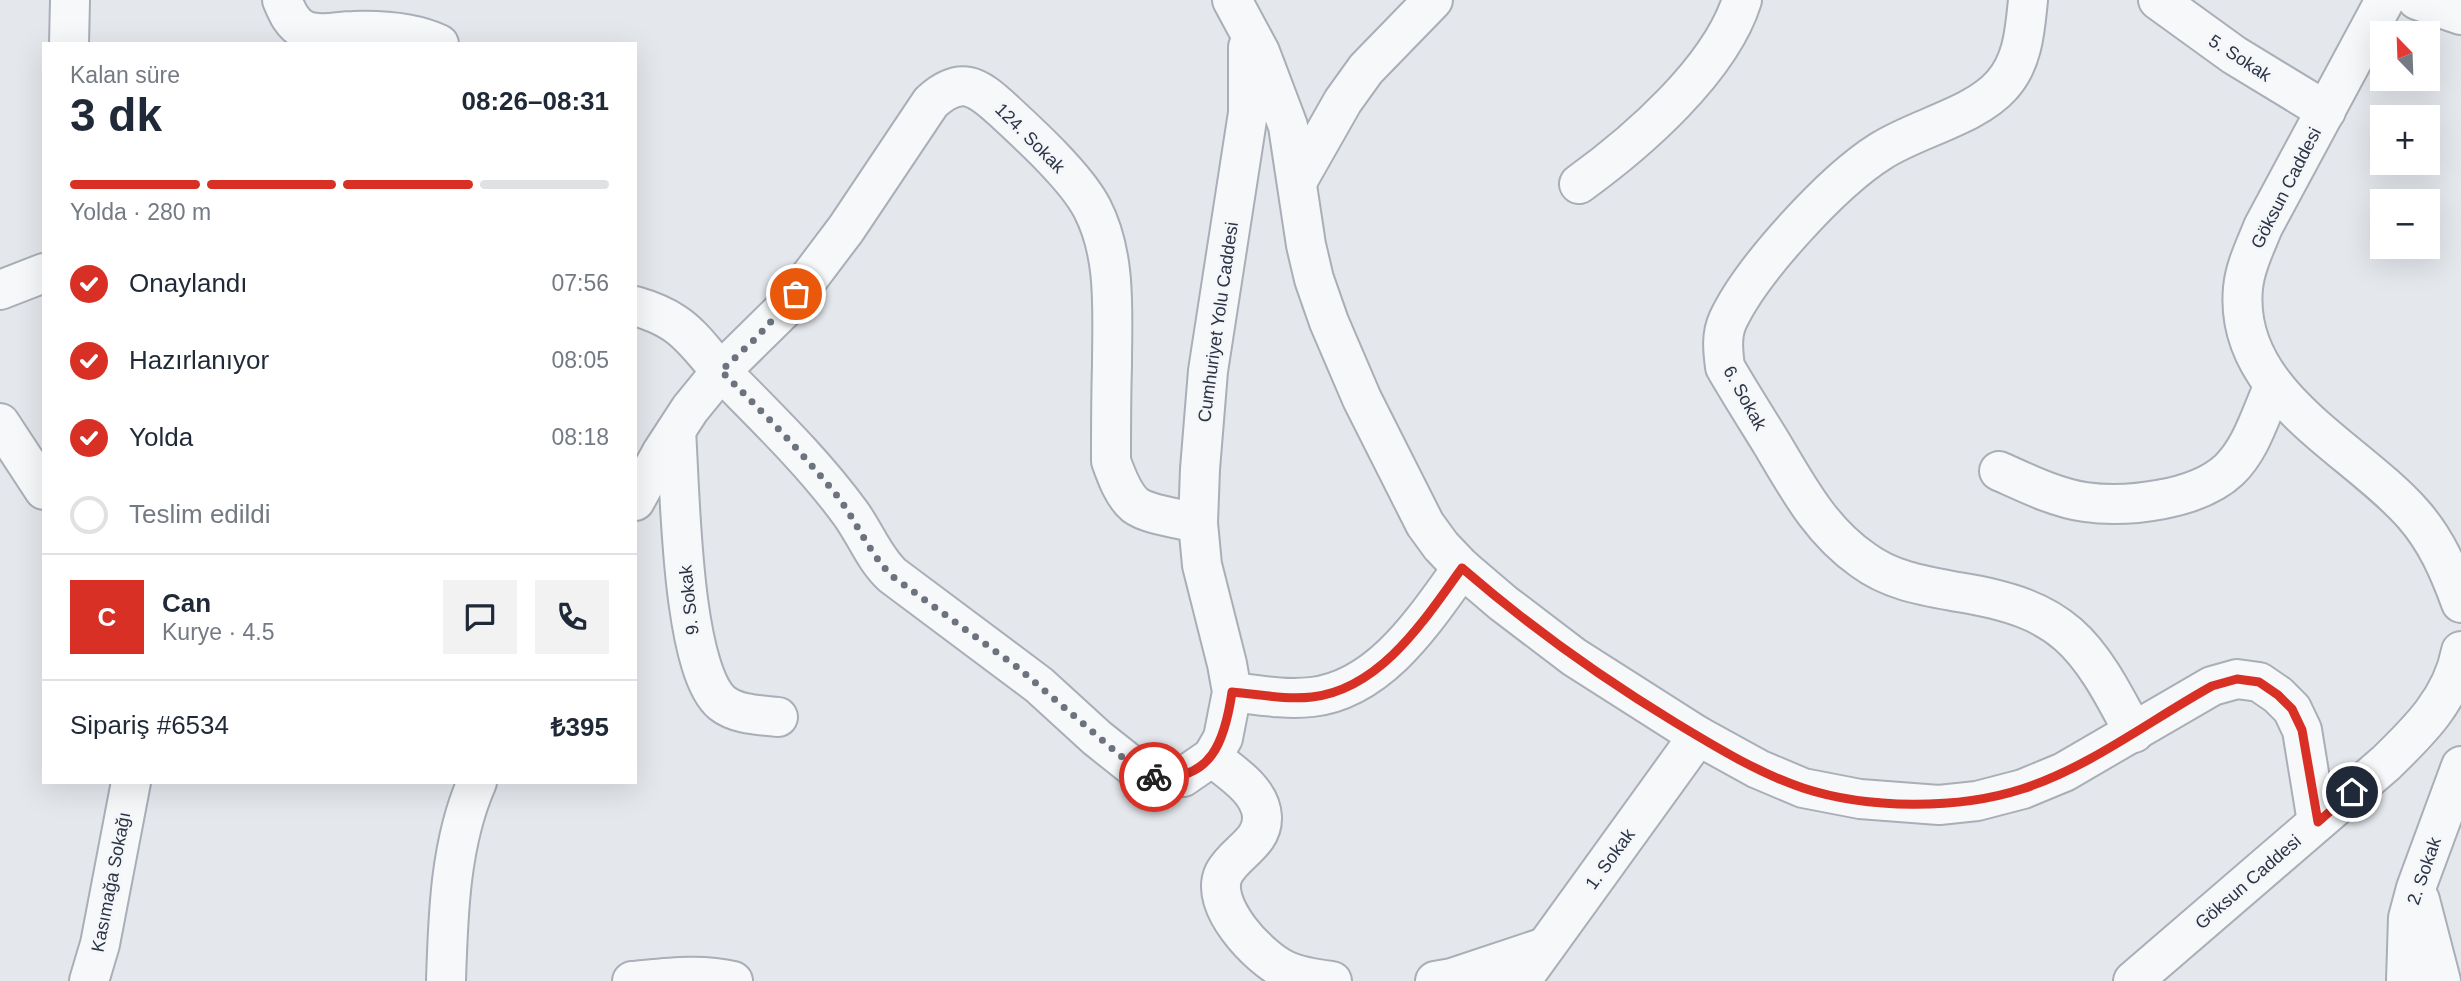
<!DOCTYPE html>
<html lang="tr">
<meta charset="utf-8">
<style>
body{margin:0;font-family:Helvetica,sans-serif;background:#f2f2f3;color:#1f2937;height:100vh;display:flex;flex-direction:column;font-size:26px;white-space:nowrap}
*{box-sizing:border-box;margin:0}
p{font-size:23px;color:#747a83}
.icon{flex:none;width:38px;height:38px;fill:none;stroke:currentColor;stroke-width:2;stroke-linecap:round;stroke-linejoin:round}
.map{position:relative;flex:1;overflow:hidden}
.drawer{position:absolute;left:42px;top:42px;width:595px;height:742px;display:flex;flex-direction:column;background:#fff;border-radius:0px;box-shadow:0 7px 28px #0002}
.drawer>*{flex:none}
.needle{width:46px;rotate:337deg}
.tools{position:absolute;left:2370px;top:21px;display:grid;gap:14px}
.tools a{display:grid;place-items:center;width:70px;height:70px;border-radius:0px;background:#fff;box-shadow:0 7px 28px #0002;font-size:35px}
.pin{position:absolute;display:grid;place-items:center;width:60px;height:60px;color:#fff;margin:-30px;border:4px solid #fff;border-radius:50%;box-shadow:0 2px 7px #0007}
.courier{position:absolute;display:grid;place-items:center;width:70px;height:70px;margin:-35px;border:5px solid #d93025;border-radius:50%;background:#fff;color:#222;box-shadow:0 2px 9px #0007}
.summary em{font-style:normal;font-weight:800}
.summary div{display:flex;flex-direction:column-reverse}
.summary{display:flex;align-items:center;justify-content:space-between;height:119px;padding:0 28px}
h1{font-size:46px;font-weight:800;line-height:52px}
.bar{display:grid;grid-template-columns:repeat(4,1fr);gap:10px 7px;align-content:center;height:84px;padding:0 28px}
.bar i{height:9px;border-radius:5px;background:#e0e1e3}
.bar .on{background:#d93025}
.bar p{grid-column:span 4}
.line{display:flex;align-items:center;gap:18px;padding:0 28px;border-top:2px solid #e0e1e3}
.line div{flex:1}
.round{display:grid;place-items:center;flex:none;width:74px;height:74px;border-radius:0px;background:#f2f2f3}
ol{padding:0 28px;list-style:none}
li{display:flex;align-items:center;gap:21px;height:77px}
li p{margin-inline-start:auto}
li .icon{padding:7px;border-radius:50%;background:#d93025;color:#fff;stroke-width:4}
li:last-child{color:#747a83}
li i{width:38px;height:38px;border:4px solid #e0e1e3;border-radius:50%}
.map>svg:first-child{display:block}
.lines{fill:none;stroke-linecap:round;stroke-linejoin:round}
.minor-casing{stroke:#a9aeb7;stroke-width:42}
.minor{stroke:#f7f8fa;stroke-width:38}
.done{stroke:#6c737f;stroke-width:7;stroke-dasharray:0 12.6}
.route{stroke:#d93025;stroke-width:9}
.labels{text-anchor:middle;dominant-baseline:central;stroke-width:5;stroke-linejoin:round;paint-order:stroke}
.street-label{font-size:18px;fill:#2b3445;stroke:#f4f6f9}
</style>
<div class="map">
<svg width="2461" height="981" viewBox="0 0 2461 981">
<rect width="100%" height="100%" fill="#e4e7ec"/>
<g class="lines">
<g class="minor-casing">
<g id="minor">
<path d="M 282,0 C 287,12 292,24 304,30 C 320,37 337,31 353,31 C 381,30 413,32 439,44"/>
<polyline points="1232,0 1260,52 1288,126 1306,245 1314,279 1329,322 1362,399 1425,524 1441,546 1462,568 1503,603 1574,657 1698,736 1758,769 1803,788 1860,799 1939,805 1977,801 2023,789 2064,772 2212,686 2237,679 2259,682 2278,695 2292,709 2302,730 2317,822"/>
<path d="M 2028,0 C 2025,30 2023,62 2002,85 C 1975,116 1917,128 1881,151 C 1833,181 1752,269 1728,320 C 1721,335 1723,351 1725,367 C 1740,393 1756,418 1772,444 C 1798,488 1821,531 1863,560 C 1891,581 1925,586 1958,592 C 2065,609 2086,641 2134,733"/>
<polyline points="2158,0 2234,55 2326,111"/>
<path d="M 2385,0 L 2263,227 C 2255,247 2245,267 2243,288 C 2233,394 2353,446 2413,514 C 2436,540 2449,570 2461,603"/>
<polyline points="2417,0 2461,15"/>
<polyline points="69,44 70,0"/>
<polyline points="1297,182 1343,101 1366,69 1433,0"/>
<path d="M 1579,184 C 1637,142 1720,70 1742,0"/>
<polyline points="0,290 44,273"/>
<path d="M 635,306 C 649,310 662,315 674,323 C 694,336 706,356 722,372 C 767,418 813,462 851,514 C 866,535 874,558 892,575 L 1039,685 L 1097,738 L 1136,769 L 1152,777 L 1183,777 L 1212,757 L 1223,738 L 1232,692 L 1227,664 L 1202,565 L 1198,523 L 1200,469 L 1208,371 L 1248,113 L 1248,47"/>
<polyline points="0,423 44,490"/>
<path d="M 676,431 C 680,487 681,668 722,703 C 737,715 760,715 778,717"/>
<path d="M 1999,471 C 2026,483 2056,498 2085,502 C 2127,508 2197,500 2229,470 C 2252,448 2261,413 2274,385"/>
<path d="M 635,501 L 662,452 L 690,409 L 721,371 L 784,309 L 809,278 L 846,229 L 931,102 C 961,75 977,86 1003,110 C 1030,135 1076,177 1092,208 C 1117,256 1112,313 1112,365 C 1111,397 1111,429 1111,461 C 1116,475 1123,495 1135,505 C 1148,515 1182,519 1198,523"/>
<path d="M 1232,692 C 1258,695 1285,700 1312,697 C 1381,689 1425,619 1462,568"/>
<path d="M 1212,757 C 1230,772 1261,790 1262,817 C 1263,843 1235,852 1224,873 C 1208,905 1259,958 1285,970 C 1299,977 1316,979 1332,981"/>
<polyline points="2420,900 2441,981"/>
<polyline points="89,981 100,944 131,782"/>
<path d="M 446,981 C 448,915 450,843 477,782"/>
<path d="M 632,981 C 665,978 700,973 733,981"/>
<polyline points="1435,981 1452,978 1545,947"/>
<polyline points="1521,981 1698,736"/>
<path d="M 2133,981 L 2386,763 C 2419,731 2452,699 2461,651"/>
<polyline points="2406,981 2408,918 2416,888 2461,766"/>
</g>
</g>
<use href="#minor" class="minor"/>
</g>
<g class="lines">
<path class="done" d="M 796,294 L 757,337 L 721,371 C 762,411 802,452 838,497 C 857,522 869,553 892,576 L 1017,667 L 1136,769 L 1154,777"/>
<path class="route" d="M 1154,777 C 1212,782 1225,740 1232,692 C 1258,694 1285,700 1312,697 C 1381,689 1425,619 1462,568 C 1529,626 1600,677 1676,723 C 1716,747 1758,773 1803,788 C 1867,809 1957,810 2022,789 C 2090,767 2149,721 2212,686 L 2237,679 L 2259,682 L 2278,695 L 2292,709 L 2302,730 L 2318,822 L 2352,792"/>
</g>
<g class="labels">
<g class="street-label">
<text transform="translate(2240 58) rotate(33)">5. Sokak</text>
<text transform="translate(1030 138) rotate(45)">124. Sokak</text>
<text transform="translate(2286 188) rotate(-63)">Göksun Caddesi</text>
<text transform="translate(1218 322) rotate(-82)">Cumhuriyet Yolu Caddesi</text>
<text transform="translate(1745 398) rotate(61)">6. Sokak</text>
<text transform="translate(689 600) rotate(-96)">9. Sokak</text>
<text transform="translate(1610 859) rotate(-54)">1. Sokak</text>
<text transform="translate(2424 871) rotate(-71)">2. Sokak</text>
<text transform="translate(111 882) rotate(-79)">Kasımağa Sokağı</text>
<text transform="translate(2248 882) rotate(-41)">Göksun Caddesi</text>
</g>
</g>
</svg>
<div class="tools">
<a><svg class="needle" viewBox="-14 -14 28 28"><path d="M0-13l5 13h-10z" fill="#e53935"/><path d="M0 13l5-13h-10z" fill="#747a83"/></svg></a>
<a>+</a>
<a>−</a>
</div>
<div class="pin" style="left:796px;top:294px;background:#ea580c"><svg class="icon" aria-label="bag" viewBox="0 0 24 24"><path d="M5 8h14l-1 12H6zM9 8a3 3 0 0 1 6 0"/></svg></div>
<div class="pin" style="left:2352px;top:792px;background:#1f2937"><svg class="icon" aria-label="home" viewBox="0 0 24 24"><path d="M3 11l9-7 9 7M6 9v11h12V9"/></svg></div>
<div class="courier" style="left:1154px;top:777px"><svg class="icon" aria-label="bike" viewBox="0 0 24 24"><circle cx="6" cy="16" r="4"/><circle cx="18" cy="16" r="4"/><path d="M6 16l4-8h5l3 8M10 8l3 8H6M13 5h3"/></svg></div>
<section class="drawer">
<div class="summary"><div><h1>3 dk</h1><p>Kalan süre</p></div><em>08:26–08:31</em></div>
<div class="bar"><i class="on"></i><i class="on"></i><i class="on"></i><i></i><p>Yolda · 280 m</p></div>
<ol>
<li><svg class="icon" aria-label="check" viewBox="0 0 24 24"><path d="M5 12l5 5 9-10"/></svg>Onaylandı<p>07:56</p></li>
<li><svg class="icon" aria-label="check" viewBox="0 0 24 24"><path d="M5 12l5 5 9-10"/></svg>Hazırlanıyor<p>08:05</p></li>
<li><svg class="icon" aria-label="check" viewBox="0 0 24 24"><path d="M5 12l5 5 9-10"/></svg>Yolda<p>08:18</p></li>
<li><i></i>Teslim edildi</li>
</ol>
<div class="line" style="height:126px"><b class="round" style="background:#d93025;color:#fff">C</b><div><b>Can</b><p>Kurye · 4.5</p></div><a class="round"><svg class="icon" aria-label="chat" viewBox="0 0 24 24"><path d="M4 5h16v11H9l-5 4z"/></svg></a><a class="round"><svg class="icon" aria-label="phone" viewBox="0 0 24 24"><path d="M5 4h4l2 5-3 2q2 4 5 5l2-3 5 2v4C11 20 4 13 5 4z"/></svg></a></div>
<div class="line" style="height:91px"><div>Sipariş #6534</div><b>₺395</b></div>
</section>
</div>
